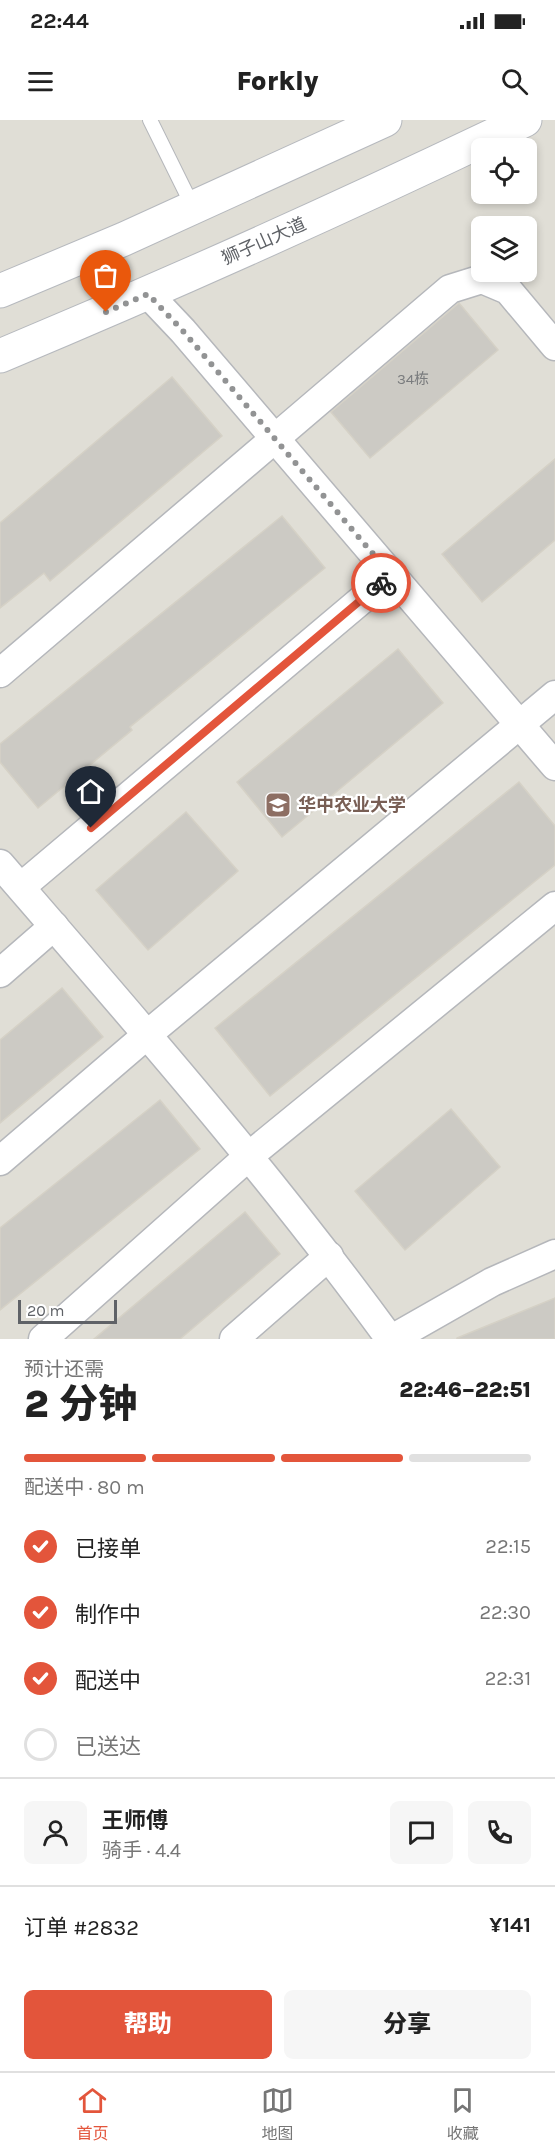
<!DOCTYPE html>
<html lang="zh">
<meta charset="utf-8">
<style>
body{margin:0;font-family:Karla,"Noto Sans SC",sans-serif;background:#f6f6f6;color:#222;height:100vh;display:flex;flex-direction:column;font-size:22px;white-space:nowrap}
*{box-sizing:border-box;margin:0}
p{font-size:20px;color:#767676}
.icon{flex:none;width:33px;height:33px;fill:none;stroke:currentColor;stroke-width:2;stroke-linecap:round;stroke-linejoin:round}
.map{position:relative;height:1219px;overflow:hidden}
.sheet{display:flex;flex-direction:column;background:#fff;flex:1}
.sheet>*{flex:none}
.fabs{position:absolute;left:471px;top:18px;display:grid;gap:12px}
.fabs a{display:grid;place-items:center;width:66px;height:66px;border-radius:9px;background:#fff;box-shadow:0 3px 9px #0003;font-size:30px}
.scale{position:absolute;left:18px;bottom:15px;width:99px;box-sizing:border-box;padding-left:6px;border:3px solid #5f6267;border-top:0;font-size:16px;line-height:21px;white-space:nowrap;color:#5f6267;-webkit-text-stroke:4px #fff;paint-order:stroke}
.pin{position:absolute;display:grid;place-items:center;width:51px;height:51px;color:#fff;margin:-62px -26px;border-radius:50% 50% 50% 0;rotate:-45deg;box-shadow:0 0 6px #0007}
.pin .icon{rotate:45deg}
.courier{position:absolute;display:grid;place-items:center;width:60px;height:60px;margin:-30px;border:4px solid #e3553b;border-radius:50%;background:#fff;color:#222;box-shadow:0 2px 8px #0007}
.headline em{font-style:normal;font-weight:800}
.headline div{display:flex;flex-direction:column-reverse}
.headline{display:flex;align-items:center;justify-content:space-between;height:102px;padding:0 24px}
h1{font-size:39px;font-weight:800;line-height:45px}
.bar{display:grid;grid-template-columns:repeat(4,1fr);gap:9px 6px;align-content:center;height:72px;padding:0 24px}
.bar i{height:8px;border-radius:4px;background:#e0e0e0}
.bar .selected{background:#e3553b}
.bar p{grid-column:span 4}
.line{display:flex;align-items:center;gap:15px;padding:0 24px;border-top:2px solid #e0e0e0}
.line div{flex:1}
.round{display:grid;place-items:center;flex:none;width:63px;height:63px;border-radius:9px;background:#f6f6f6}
ol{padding:0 24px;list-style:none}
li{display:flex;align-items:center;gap:18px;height:66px}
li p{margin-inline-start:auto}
li .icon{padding:6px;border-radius:50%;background:#e3553b;color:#fff;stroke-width:4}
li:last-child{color:#767676}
li i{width:33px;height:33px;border:3px solid #e0e0e0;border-radius:50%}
.button{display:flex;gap:12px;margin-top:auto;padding:12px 24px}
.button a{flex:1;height:69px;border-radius:9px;background:#e3553b;color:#fff;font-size:24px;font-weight:800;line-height:69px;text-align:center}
.button a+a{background:#f6f6f6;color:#222}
.status{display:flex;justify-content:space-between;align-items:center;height:42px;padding:0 30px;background:#fff;direction:ltr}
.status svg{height:16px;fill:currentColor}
header{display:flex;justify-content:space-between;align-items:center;height:78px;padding:0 24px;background:#fff;font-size:27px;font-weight:800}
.tab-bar{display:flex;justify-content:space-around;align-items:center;height:84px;border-top:2px solid #e0e0e0;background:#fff;font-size:16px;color:#767676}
.tab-bar a{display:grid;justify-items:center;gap:3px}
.tab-bar .selected{color:#e3553b}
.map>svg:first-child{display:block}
.education{fill:#e0ded6;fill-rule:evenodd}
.building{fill:#cccac4;stroke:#d5d1c6;stroke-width:1.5}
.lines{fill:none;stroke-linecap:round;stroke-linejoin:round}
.lane-casing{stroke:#b5b7bb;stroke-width:16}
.street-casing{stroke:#b5b7bb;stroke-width:31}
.secondary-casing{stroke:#b6b9be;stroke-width:35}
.lane{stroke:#fff;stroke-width:14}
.street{stroke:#fff;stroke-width:28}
.secondary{stroke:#fff;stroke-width:33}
.done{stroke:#929394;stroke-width:6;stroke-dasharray:0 10.8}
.route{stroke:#e3553b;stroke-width:8}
.labels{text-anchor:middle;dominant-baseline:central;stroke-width:4.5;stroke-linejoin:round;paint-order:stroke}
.number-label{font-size:15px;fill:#7a7c7e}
.street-label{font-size:18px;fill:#5f6267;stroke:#fff}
.education-label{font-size:18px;font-weight:bold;fill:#785e54;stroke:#fff;text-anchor:start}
</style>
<div class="status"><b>22:44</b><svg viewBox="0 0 49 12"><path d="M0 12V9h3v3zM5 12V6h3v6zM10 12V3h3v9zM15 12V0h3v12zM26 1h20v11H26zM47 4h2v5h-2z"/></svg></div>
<header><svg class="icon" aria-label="menu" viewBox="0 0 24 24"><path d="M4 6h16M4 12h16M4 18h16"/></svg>Forkly<svg class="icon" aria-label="search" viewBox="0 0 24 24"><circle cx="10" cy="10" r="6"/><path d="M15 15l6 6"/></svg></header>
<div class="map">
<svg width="555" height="1219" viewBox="0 0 555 1219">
<rect width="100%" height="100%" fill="#f0efe8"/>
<path class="education" d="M 0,0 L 555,0 L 555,1219 L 0,1219 ZM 482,28 L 526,28 L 526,74 L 482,74 ZM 482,106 L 526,106 L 526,152 L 482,152 Z"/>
<g class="building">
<polygon points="459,183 498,230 370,338 331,292"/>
<polygon points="172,257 222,316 50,461 44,453 0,488 0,403"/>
<polygon points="555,339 555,420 482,482 442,434"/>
<polygon points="282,396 325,448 130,607 132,610 38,688 0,642 0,624"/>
<polygon points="398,529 443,583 282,717 237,662"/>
<polygon points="519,662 555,706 555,745 270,976 215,908"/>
<polygon points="186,692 238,751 148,830 96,770"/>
<polygon points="62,868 103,917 0,1003 0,920"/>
<polygon points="160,980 200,1029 0,1190 0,1108"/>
<polygon points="451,989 500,1047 405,1130 355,1071"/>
<polygon points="245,1092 280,1134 180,1219 94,1219"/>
<polygon points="555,1178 555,1219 457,1219 457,1218"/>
</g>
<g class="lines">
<g class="lane-casing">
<polyline id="lane" points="150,0 193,87"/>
</g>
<g class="street-casing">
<g id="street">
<polyline points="148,174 183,211 555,646"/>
<polyline points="0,553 450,169 482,159 508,170 555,226"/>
<path d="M 0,744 C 134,899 269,1053 390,1219"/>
<polyline points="21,767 391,455"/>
<polyline points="0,853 54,806"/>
<polyline points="0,1041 148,914 555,575"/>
<polyline points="43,1219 249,1036 555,786"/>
<polyline points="234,1219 329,1136"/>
<polyline points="392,1219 492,1162 555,1134"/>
</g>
</g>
<g class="secondary-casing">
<g id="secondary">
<polyline points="0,171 124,119 385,0"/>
<path d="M 0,236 C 177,162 352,83 525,0"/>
</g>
</g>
<use href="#lane" class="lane"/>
<use href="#street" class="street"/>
<use href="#secondary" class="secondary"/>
</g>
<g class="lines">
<polyline class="done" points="106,192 148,174 183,211 391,455 381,463"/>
<polyline class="route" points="91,708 381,463"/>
</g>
<defs>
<g id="university-square" transform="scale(1.35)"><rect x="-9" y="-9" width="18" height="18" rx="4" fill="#8d6e63" stroke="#fff"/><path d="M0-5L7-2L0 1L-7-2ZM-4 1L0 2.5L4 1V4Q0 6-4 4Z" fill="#fff"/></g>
</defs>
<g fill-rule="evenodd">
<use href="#university-square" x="278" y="685"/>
</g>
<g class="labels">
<g class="number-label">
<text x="413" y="259">34栋</text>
</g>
<g class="street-label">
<text transform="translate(264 121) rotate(-24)">狮子山大道</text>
</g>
<g class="education-label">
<text x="298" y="685">华中农业大学</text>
</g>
</g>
</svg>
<div class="fabs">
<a><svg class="icon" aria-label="locate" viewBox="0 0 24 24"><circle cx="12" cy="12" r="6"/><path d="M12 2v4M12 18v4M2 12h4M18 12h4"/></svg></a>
<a><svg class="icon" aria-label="layers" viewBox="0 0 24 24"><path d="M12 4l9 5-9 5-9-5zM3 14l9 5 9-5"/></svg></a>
</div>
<div class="scale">20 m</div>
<div class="pin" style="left:106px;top:192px;background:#ea580c"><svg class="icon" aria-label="bag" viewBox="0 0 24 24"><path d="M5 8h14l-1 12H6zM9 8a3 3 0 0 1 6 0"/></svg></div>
<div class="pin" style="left:91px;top:708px;background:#1f2937"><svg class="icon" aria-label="home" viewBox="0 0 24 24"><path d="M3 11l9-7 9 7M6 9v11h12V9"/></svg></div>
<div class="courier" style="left:381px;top:463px"><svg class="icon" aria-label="bike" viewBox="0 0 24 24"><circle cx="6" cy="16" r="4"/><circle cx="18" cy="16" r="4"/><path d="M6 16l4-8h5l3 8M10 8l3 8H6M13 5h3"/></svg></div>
</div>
<section class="sheet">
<div class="headline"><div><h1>2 分钟</h1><p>预计还需</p></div><em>22:46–22:51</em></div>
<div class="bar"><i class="selected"></i><i class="selected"></i><i class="selected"></i><i></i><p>配送中 · 80 m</p></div>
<ol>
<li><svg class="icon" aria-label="check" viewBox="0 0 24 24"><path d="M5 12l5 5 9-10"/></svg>已接单<p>22:15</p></li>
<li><svg class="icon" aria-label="check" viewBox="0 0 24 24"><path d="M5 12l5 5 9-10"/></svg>制作中<p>22:30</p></li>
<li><svg class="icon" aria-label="check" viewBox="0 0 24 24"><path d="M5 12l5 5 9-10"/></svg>配送中<p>22:31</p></li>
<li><i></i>已送达</li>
</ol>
<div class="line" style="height:108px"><a class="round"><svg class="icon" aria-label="person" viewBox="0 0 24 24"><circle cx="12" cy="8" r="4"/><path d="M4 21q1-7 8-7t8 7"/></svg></a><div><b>王师傅</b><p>骑手 · 4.4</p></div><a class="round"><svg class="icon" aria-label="chat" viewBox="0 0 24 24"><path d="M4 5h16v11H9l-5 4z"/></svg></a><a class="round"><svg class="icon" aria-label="phone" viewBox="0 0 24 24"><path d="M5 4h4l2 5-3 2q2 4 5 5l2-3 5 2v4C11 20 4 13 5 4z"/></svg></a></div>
<div class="line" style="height:78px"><div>订单 #2832</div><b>¥141</b></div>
<div class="button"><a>帮助</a><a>分享</a></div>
</section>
<nav class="tab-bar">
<a class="selected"><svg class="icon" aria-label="home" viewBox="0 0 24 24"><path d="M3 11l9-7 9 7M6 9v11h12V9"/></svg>首页</a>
<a><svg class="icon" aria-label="map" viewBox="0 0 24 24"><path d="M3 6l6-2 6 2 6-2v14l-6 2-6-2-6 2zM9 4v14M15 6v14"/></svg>地图</a>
<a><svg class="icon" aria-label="saved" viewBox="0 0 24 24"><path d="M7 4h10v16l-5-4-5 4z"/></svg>收藏</a>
</nav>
